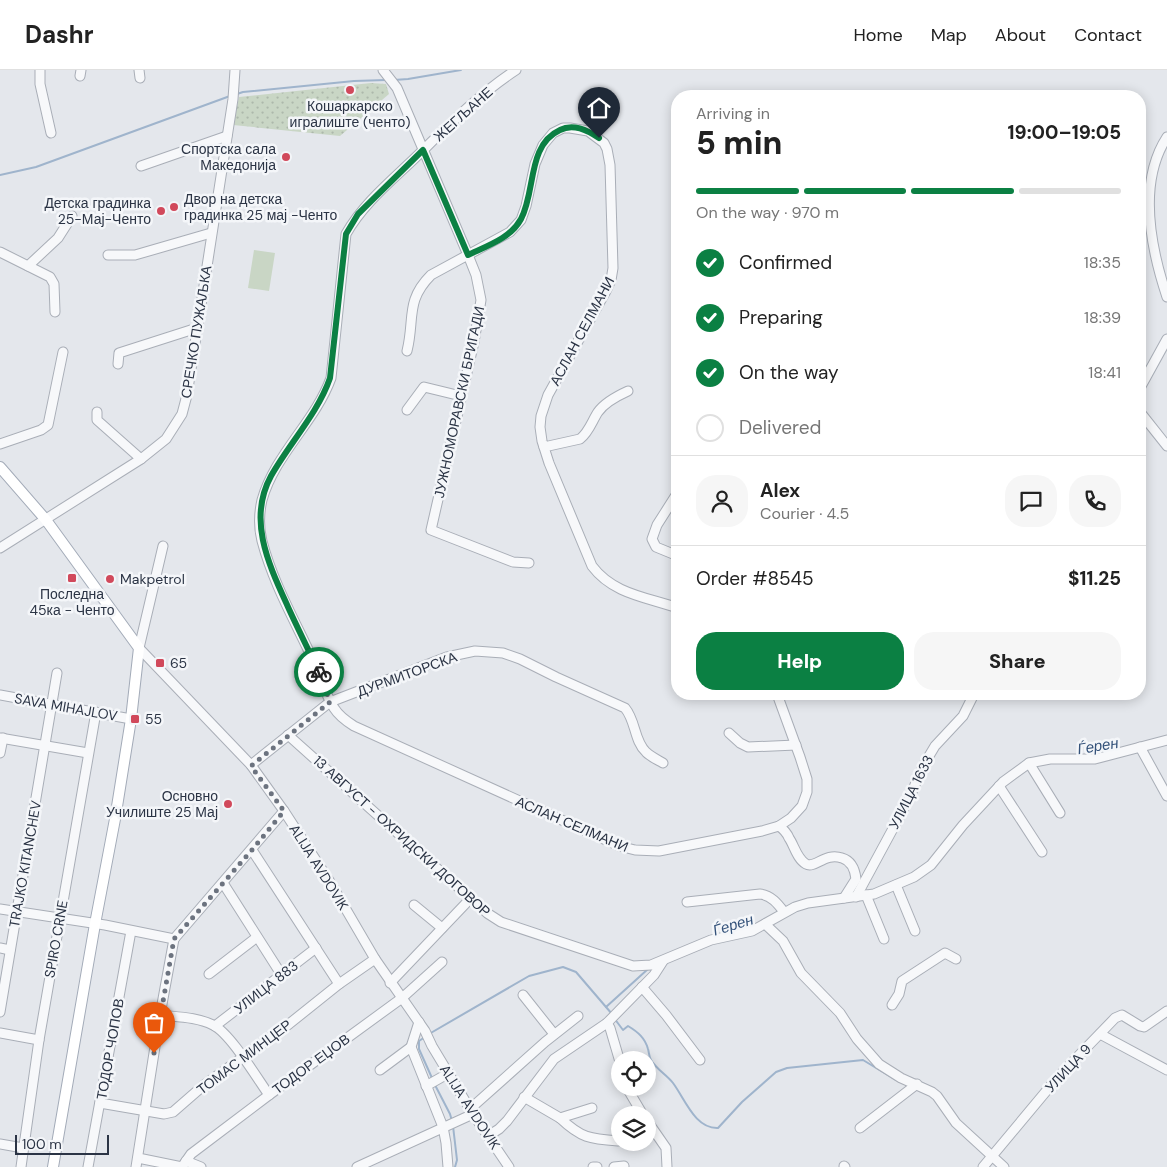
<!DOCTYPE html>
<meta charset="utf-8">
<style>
body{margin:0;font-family:"DM Sans",sans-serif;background:#f6f6f6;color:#222;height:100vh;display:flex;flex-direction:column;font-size:19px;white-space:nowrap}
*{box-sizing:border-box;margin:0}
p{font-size:16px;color:#767676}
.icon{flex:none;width:28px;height:28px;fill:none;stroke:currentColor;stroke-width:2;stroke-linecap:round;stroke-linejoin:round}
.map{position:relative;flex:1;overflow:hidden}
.details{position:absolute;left:671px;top:20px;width:475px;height:610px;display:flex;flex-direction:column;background:#fff;border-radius:20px;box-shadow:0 2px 12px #0003}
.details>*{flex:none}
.fabs{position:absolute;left:611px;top:981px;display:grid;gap:10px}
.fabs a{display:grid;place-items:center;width:45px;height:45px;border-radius:50%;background:#fff;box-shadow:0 2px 12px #0003;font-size:25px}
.scale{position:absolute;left:15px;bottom:12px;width:94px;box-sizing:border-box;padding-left:5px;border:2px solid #2b3445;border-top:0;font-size:14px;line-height:18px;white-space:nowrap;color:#2b3445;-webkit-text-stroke:4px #f4f6f9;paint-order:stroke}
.pin{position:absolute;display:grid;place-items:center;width:42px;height:42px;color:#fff;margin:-51px -21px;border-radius:50% 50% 50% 0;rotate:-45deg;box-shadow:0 0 5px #0007}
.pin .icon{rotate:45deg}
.courier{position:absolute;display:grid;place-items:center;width:50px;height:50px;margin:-25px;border:4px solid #0b8043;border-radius:50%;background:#fff;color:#222;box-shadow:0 1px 6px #0007}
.head em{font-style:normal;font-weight:800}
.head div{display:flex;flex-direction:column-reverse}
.head{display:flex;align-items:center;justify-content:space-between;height:85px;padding:0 25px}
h1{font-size:32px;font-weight:800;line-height:38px}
.bar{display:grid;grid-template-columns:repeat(4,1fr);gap:8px 5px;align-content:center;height:60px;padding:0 25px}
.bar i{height:6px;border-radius:4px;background:#e0e0e0}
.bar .selected{background:#0b8043}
.bar p{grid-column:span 4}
.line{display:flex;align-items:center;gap:12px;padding:0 25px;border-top:1px solid #e0e0e0}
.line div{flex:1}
.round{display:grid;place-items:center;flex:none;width:52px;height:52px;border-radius:20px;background:#f6f6f6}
ol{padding:0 25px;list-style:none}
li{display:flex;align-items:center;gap:15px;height:55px}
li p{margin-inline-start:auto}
li .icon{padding:5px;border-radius:50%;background:#0b8043;color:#fff;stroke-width:4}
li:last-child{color:#767676}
li i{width:28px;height:28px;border:2px solid #e0e0e0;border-radius:50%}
.primary-button{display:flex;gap:10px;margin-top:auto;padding:10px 25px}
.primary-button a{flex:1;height:58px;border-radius:20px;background:#0b8043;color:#fff;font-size:20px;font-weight:800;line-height:58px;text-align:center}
.primary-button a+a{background:#f6f6f6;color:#222}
header{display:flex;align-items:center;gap:30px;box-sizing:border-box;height:70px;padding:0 25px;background:#fff;border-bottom:1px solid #e0e0e0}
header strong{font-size:24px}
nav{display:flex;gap:28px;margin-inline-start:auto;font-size:18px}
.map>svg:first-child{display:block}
.grass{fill:#c9d6c5}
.park{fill:url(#park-dots)}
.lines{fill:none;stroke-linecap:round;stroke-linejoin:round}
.stream{stroke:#9fb4cc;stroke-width:2}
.minor-casing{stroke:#a9aeb7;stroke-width:11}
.major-casing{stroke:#a3abb8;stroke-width:12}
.minor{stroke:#f7f8fa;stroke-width:9}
.major{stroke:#fff;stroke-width:10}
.done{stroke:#6c737f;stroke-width:5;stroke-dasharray:0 9}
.route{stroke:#0b8043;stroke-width:6}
.poi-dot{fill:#d1495b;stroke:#f4f6f9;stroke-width:2}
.labels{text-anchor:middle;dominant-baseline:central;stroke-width:5;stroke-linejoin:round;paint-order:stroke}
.poi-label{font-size:14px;fill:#2b3445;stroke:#f4f6f9;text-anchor:start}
.street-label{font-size:14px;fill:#2b3445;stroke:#f4f6f9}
.water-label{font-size:15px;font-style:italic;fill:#34527a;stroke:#f4f6f9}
</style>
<header>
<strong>Dashr</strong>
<nav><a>Home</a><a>Map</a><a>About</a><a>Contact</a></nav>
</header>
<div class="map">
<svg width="1167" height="1097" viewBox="0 0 1167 1097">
<defs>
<pattern id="park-dots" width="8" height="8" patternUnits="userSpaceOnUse" patternTransform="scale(1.25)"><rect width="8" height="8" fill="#c9d6c5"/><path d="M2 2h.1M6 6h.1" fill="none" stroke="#adb8ab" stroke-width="1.8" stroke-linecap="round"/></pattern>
</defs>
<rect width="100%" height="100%" fill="#e4e7ec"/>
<polygon class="grass" points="254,180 275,183 269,221 248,218"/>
<polygon class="park" points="371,13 386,14 389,24 340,66 233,55 239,27"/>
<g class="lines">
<g class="stream">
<polyline points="394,10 408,9 461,0"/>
<polyline points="237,24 243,22 354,11 386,10"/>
<polyline points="0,105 36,97 230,26"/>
<polyline points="606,937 648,899"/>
<path d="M 614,948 L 623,960 L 628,956 C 638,962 645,968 648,979 C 649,982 649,987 651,990 C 656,999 667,1005 673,1013 C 685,1029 695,1059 718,1058 L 742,1032 L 776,1002 L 787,998 L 863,990 L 896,1010"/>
<polyline points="429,964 529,906 563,897 576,902 612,944"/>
<polyline points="425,967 419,971 419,979 432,1008"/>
<polyline points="435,1015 450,1044 452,1051"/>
<polyline points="453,1056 457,1090 455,1097"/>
</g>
<g class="minor-casing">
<g id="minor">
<polyline points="40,0 40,14 51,63"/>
<polyline points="139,0 140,8"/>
<polyline points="383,0 397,18 468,185 476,205 481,230 474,272 431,460 513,492 529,493"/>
<path d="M 516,0 C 479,24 447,57 415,88 C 390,112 363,134 346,164 L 331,308 C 315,352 275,384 262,430 C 259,443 259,459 262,471 C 273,513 295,551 313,590 C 320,606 325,624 334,638 C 339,646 346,651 354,656 L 619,776 L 635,780 L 659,781 L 762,761 L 779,756 L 791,748 L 802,736 L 807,722 L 807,709 L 800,687 L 777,624"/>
<polyline points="80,6 81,0"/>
<path d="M 1167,67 C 1137,113 1151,179 1167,227"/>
<polyline points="141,96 227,66"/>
<polyline points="0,182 50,207 54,214 55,242"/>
<polyline points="108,185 135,185 211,163"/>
<polyline points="28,196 58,168 72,146"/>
<path d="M 407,281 C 415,249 405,231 431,205 L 510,162 L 521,150 L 526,136 L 535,94 L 543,75 L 553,63 L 563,58 L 570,58 L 588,61 L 604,73 L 607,79 L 610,95 L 613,198 L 611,210 L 606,221 L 548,325 L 541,346 L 540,357 L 542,371 L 549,393 L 592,496 C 613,524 646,527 678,538"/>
<polyline points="118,294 119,283 197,258"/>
<polyline points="1140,318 1167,269"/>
<polyline points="407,340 424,317 461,326"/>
<polyline points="97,342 97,350 141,389"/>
<polyline points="1140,342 1167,376"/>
<polyline points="0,374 41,360 48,355 63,282"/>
<path d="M 544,377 L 580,369 C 589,362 592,351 598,342 C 605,332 617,326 628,321"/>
<polyline points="678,422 657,455 652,469 656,477 678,486"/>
<polyline points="163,476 139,578 251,695 284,741 330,812 375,889 425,961 432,976 473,1044 509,1097"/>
<polyline points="0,478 141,389 166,369 182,344 187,325 233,29 235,0"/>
<polyline points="0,625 131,649"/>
<polyline points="729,663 740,673 748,677 796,675"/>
<polyline points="288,665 487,843 501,852 633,896 651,895 711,870 752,861 795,837 808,833 874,824 914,807 931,795 963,755 1003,712 1029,693 1050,689 1095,689 1167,670"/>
<polyline points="0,668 88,683"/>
<polyline points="1140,677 1167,726"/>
<polyline points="0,683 3,668"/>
<polyline points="1029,693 1060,743"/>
<path d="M 251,695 L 330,632 L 447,587 L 475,581 L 503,583 L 520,589 L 556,607 L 625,638 C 636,651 634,671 646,682 C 651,687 658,690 663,693"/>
<polyline points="999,716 1042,782"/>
<path d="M 779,756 C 783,759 787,763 789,768 C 794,775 797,789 806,794 C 815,799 825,782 842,788 C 852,791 855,800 856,809 L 844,828"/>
<polyline points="252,780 339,914"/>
<polyline points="223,813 281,904"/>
<polyline points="896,815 915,861"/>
<polyline points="866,825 884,869"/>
<polyline points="856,827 909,729 923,696 935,676 963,646 974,624"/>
<path d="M 687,832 L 760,824 C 771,825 778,834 784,842"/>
<polyline points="414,835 442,858"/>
<polyline points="0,839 105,855 174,869"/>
<polyline points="765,854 783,871 801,903 840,943 857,969 879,994 901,1008 932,1022 937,1026 956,1053 1004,1097"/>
<polyline points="174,869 284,741"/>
<polyline points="0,878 10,880"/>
<polyline points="209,904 257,867"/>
<polyline points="390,913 470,829"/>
<polyline points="642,917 666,945 700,990"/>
<polyline points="523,925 554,964"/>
<polyline points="892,935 899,924 902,911 945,883 956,889"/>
<polyline points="0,942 57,603"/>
<path d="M 160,945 C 177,947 197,947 213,955 C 230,963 257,1008 269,1025"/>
<polyline points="419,952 411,977 443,1057 446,1073 448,1097"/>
<polyline points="607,953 610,958 620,992"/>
<polyline points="215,956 316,878"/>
<polyline points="0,963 39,970"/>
<polyline points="1100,964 1167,1000"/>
<polyline points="380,1000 411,977"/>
<polyline points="426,1016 449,1003"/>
<polyline points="627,1018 643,1045"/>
<polyline points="524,1027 560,1048 592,1038"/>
<polyline points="100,1033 164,1044 173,1042 204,1015 289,954 339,914 375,889"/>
<polyline points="470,1039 545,972 578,946"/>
<path d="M 560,1048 C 581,1068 590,1069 618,1071"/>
<polyline points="648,1052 666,1078 667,1097"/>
<polyline points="860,1058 917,1014"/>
<polyline points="488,1066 499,1059 507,1051 554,989 607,953 654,905 663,891"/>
<polyline points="0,1074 23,1078"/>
<polyline points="138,1088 182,1097"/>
<polyline points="186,1091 201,1097"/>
<polyline points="844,1096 845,1097"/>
<polyline points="21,1097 39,970 96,642"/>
<polyline points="88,1097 131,861"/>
<polyline points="136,1097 160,945 174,869"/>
<polyline points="182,1097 191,1084 269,1025 402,928 442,892"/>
<polyline points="357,1097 473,1044"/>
<polyline points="593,1097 597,1097"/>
<polyline points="614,1097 624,1096"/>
<polyline points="983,1097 1058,1007 1115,948 1122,945 1140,956 1144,957 1167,941"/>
</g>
</g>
<g class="major-casing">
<polyline id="major" points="0,397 46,450 139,578 131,649 115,749 95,854 53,1097"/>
</g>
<use href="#minor" class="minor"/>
<use href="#major" class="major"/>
</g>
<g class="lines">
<polyline class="done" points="154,983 174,869 252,780 284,741 251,696 330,632 319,602"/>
<path class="route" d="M 319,602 C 309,581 298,559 288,537 C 269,495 247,450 271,406 C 289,374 318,343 330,308 L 346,164 L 358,144 L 423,80 L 468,185 C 487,176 511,168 521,149 C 536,121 527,75 560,60 C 573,53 587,60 599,68"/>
</g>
<g class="poi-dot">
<circle cx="350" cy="20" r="5"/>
<circle cx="286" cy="87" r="5"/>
<circle cx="174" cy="137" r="5"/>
<circle cx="161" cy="141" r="5"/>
<rect x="67" y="503" width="10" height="10" rx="2.5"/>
<circle cx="110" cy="509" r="5"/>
<rect x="155" y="588" width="10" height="10" rx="2.5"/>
<rect x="130" y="644" width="10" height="10" rx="2.5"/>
<circle cx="228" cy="734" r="5"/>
</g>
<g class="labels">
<g class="poi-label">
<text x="350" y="36" text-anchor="middle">Кошаркарско<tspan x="350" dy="16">игралиште (ченто)</tspan></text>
<text x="276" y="79" text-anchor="end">Спортска сала<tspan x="276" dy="16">Македонија</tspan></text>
<text x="184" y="129">Двор на детска<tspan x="184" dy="16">градинка 25 мај -Ченто</tspan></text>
<text x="151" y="133" text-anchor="end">Детска градинка<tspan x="151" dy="16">25-Мај-Ченто</tspan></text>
<text x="120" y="509">Makpetrol</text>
<text x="72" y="524" text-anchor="middle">Последна<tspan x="72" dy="16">45ка - Ченто</tspan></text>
<text x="170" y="593">65</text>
<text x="145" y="649">55</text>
<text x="218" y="726" text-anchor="end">Основно<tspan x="218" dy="16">Училиште 25 Мај</tspan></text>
</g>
<g class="street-label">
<text transform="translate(463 44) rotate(-42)">ЖЕГЉАНЕ</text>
<text transform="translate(582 261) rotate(-62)">АСЛАН СЕЛМАНИ</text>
<text transform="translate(196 262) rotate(-81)">СРЕЧКО ПУЖАЉКА</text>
<text transform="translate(459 332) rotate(-78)">ЈУЖНОМОРАВСКИ БРИГАДИ</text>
<text transform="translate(407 604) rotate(-20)">ДУРМИТОРСКА</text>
<text transform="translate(66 637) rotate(10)">SAVA MIHAJLOV</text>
<text transform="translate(911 722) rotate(-63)">УЛИЦА 1633</text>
<text transform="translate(572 754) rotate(23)">АСЛАН СЕЛМАНИ</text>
<text transform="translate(402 766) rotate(42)">13 АВГУСТ - ОХРИДСКИ ДОГОВОР</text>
<text transform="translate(25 794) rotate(-80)">TRAJKO KITANCHEV</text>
<text transform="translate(319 797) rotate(58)">ALIJA AVDOVIK</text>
<text transform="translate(56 869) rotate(-80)">SPIRO CRNE</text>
<text transform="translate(266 917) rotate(-38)">УЛИЦА 883</text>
<text transform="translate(110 979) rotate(-80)">ТОДОР ЧОПОВ</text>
<text transform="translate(244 987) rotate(-37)">ТОМАС МИНЦЕР</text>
<text transform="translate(311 994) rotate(-36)">ТОДОР ЕЏОВ</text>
<text transform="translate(1068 998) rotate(-47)">УЛИЦА 9</text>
<text transform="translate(470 1037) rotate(57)">ALIJA AVDOVIK</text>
</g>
<g class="water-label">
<text transform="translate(1098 676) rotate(-9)">Ѓерен</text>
<text transform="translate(733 855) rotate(-17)">Ѓерен</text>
</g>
</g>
</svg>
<div class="fabs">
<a><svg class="icon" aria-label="locate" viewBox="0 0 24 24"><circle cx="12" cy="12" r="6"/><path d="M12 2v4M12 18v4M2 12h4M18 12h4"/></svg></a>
<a><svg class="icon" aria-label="layers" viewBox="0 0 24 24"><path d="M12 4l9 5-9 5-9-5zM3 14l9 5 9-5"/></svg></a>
</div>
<div class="scale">100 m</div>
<div class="pin" style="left:154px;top:983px;background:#ea580c"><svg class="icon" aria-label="bag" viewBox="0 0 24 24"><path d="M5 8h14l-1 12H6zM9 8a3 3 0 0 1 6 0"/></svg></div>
<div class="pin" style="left:599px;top:68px;background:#1f2937"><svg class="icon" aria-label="home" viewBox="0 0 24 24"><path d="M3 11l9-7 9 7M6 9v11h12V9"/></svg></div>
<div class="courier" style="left:319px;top:602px"><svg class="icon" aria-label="bike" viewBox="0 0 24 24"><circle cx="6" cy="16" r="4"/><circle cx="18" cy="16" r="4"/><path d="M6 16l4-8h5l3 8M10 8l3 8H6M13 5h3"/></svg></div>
<section class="details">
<div class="head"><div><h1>5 min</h1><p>Arriving in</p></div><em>19:00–19:05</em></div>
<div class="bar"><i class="selected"></i><i class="selected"></i><i class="selected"></i><i></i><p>On the way · 970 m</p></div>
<ol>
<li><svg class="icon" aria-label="check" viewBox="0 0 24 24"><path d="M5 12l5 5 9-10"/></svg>Confirmed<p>18:35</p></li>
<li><svg class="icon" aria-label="check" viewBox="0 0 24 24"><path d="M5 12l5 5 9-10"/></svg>Preparing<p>18:39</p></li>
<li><svg class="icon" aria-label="check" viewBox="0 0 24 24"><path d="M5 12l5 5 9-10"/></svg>On the way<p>18:41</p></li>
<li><i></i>Delivered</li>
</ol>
<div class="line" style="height:90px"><a class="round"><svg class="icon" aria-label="person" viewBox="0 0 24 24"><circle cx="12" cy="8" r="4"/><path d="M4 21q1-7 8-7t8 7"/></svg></a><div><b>Alex</b><p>Courier · 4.5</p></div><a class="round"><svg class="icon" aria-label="chat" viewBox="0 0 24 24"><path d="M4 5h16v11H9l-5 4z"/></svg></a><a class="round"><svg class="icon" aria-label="phone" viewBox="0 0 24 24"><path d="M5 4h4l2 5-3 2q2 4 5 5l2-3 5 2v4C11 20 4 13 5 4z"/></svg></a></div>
<div class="line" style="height:65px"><div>Order #8545</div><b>$11.25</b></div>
<div class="primary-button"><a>Help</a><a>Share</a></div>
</section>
</div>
